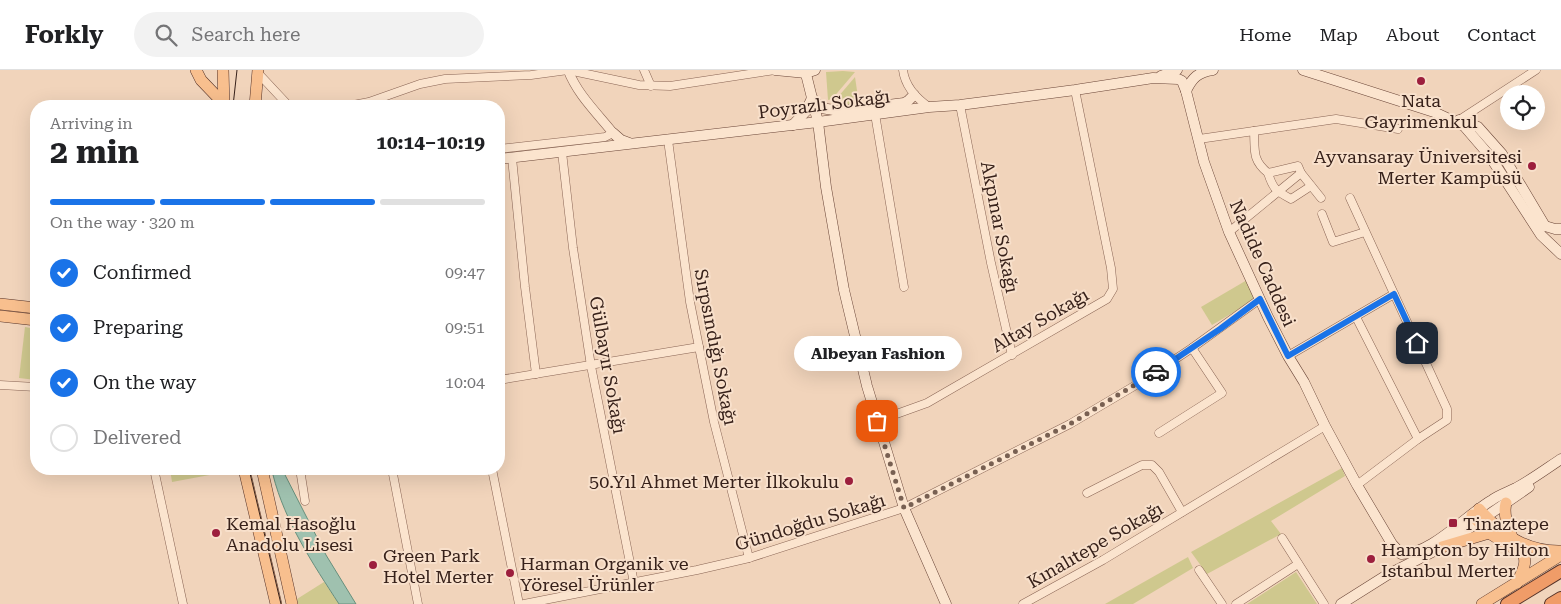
<!DOCTYPE html>
<meta charset="utf-8">
<style>
body{margin:0;font-family:"Roboto Serif",serif;background:#f2f2f2;color:#202124;height:100vh;display:flex;flex-direction:column;font-size:19px;white-space:nowrap}
*{box-sizing:border-box;margin:0}
p{font-size:16px;color:#757577}
.icon{flex:none;width:28px;height:28px;fill:none;stroke:currentColor;stroke-width:2;stroke-linecap:round;stroke-linejoin:round}
.map{position:relative;flex:1;overflow:hidden}
.side{position:absolute;left:30px;top:30px;width:475px;height:375px;display:flex;flex-direction:column;background:#fff;border-radius:20px;box-shadow:0 5px 20px #0002}
.side>*{flex:none}
.buttons{position:absolute;left:1500px;top:15px;display:grid;gap:10px}
.buttons a{display:grid;place-items:center;width:45px;height:45px;border-radius:50%;background:#fff;box-shadow:0 5px 20px #0002;font-size:25px}
.pin{position:absolute;display:grid;place-items:center;width:42px;height:42px;color:#fff;margin:-21px;border-radius:10px;box-shadow:0 2px 8px #0006}
.courier{position:absolute;display:grid;place-items:center;width:50px;height:50px;margin:-25px;border:4px solid #1a73e8;border-radius:50%;background:#fff;color:#222;box-shadow:0 1px 6px #0007}
.bubble{position:absolute;height:35px;border-radius:18px;background:#fff;box-shadow:0 5px 20px #0002;font-size:16px;font-weight:700;line-height:35px;text-align:center}
.summary em{font-style:normal;font-weight:700}
.summary div{display:flex;flex-direction:column-reverse}
.summary{display:flex;align-items:center;justify-content:space-between;height:85px;padding:0 20px}
h1{font-size:32px;font-weight:700;line-height:38px}
.bar{display:grid;grid-template-columns:repeat(4,1fr);gap:8px 5px;align-content:center;height:60px;padding:0 20px}
.bar i{height:6px;border-radius:4px;background:#e0e0e0}
.bar .active{background:#1a73e8}
.bar p{grid-column:span 4}
ol{padding:0 20px;list-style:none}
li{display:flex;align-items:center;gap:15px;height:55px}
li p{margin-inline-start:auto}
li .icon{padding:5px;border-radius:50%;background:#1a73e8;color:#fff;stroke-width:4}
li:last-child{color:#757577}
li i{width:28px;height:28px;border:2px solid #e0e0e0;border-radius:50%}
header{display:flex;align-items:center;gap:30px;box-sizing:border-box;height:70px;padding:0 25px;background:#fff;border-bottom:1px solid #e0e0e0}
header strong{font-size:24px}
nav{display:flex;gap:28px;margin-inline-start:auto;font-size:18px}
.search{width:350px;height:45px;background:#f2f2f2;display:flex;align-items:center;gap:12px;box-sizing:border-box;padding:0 18px;border-radius:28px;color:#757577;font-size:19px}
.map>svg:first-child{display:block}
.green{fill:#cfc88e}
.water{fill:#9fc1af;stroke:#678f7c}
.lines{fill:none;stroke-linecap:round;stroke-linejoin:round}
.minor-casing{stroke:#896454;stroke-width:9}
.tertiary-casing{stroke:#896454;stroke-width:10}
.secondary-casing{stroke:#6a4537;stroke-width:11}
.primary-casing{stroke:#563329;stroke-width:12}
.trunk-casing{stroke:#563329;stroke-width:14}
.minor{stroke:#fbe4ce;stroke-width:8}
.tertiary{stroke:#fbe4ce;stroke-width:9}
.secondary{stroke:#fbe4ce;stroke-width:10}
.primary{stroke:#f8bf8e;stroke-width:11}
.trunk{stroke:#f09c68;stroke-width:12}
.tram{stroke:#37211a;stroke-width:1}
.done{stroke:#786052;stroke-width:5;stroke-dasharray:0 9}
.route{stroke:#1a73e8;stroke-width:6}
.poi-dot{fill:#9c1f3d;stroke:#f8e0cb;stroke-width:2}
.labels{text-anchor:middle;dominant-baseline:central;stroke-width:4;stroke-linejoin:round;paint-order:stroke}
.poi-label{font-size:18px;fill:#37211a;stroke:#f8e0cb;text-anchor:start}
.street-label{font-size:18px;fill:#37211a;stroke:#f8e0cb}
</style>
<header>
<strong>Forkly</strong>
<div class="search"><svg class="icon" aria-label="search" viewBox="0 0 24 24"><circle cx="10" cy="10" r="6"/><path d="M15 15l6 6"/></svg>Search here</div>
<nav><a>Home</a><a>Map</a><a>About</a><a>Contact</a></nav>
</header>
<div class="map">
<svg width="1561" height="534" viewBox="0 0 1561 534">
<rect width="100%" height="100%" fill="#f1d4bb"/>
<g class="green">
<polygon points="843,1 855,2 832,29 828,30 826,2"/>
<polygon points="855,7 859,34 839,36 832,34"/>
<polygon points="1247,210 1258,228 1212,255 1201,237"/>
<polygon points="25,257 36,259 36,310 19,308"/>
<polygon points="1342,398 1345,406 1271,451 1281,464 1207,504 1191,482"/>
<polygon points="170,399 231,399 231,401 172,412"/>
<polygon points="1188,487 1193,498 1133,534 1105,534"/>
<polygon points="1296,502 1317,534 1247,534"/>
<polygon points="324,512 339,534 298,534 297,529"/>
</g>
<path class="water" d="M 282,399 L 326,485 L 356,534 L 339,534 C 313,494 285,452 273,405 Z"/>
<g class="lines">
<g class="minor-casing">
<g id="minor">
<polyline points="644,0 651,16"/>
<path d="M 903,0 C 905,16 916,28 929,37"/>
<polyline points="258,3 287,34 293,36"/>
<polyline points="960,35 991,193 1012,285"/>
<polyline points="348,36 369,32 420,14 445,9 531,5 568,0 639,15 670,16 775,0"/>
<polyline points="875,44 904,217"/>
<polyline points="1456,52 1536,0"/>
<polyline points="1199,69 1336,49 1398,59"/>
<polyline points="668,70 690,232 714,352 749,488"/>
<polyline points="499,79 597,68 605,67 613,63"/>
<polyline points="562,82 573,178 591,296 634,513"/>
<polyline points="512,88 525,217 536,304"/>
<path d="M 1268,103 C 1273,119 1276,121 1291,129 L 1311,116"/>
<polyline points="1301,103 1321,128"/>
<polyline points="1350,128 1447,339 1447,350 1418,369 1357,415"/>
<polyline points="1322,144 1333,172 1365,162"/>
<path d="M 1229,162 L 1301,103 L 1298,96 L 1268,103 C 1252,90 1255,81 1254,61"/>
<polyline points="1356,247 1418,369"/>
<polyline points="1288,286 1394,224"/>
<polyline points="499,310 699,277"/>
<polyline points="0,315 36,317"/>
<polyline points="877,351 927,333 1107,229 1113,219 1111,198 1075,20"/>
<polyline points="1159,363 1222,323 1192,278"/>
<polyline points="154,399 183,534"/>
<polyline points="300,399 305,431"/>
<polyline points="392,399 418,534"/>
<polyline points="492,399 519,534"/>
<polyline points="1087,423 1142,395 1152,395 1159,402 1182,442"/>
<polyline points="1282,468 1324,534"/>
<polyline points="1199,500 1222,534"/>
<polyline points="524,534 697,500 749,488 904,438 1070,354 1141,312 1192,278 1260,229"/>
<polyline points="1023,534 1103,490 1325,356"/>
<polyline points="1236,534 1298,494"/>
</g>
</g>
<g class="tertiary-casing">
<path id="tertiary" d="M 568,0 C 577,24 597,43 613,63"/>
</g>
<g class="secondary-casing">
<g id="secondary">
<polyline points="775,0 806,3 815,0"/>
<polyline points="805,0 818,52 826,117 844,220 867,316 904,438 946,534"/>
<polyline points="1303,0 1434,42 1464,56 1489,85 1541,165 1561,184"/>
<polyline points="1161,6 1177,0"/>
<path d="M 1186,21 C 1192,8 1198,2 1213,0"/>
<polyline points="1459,50 1478,57 1502,84 1545,156 1555,159 1561,159"/>
<polyline points="793,55 806,41 812,28 821,38 840,41 904,33 908,31 914,25"/>
<polyline points="613,63 621,70 629,73"/>
<path d="M 499,89 L 818,52 L 929,37 L 960,35 L 1075,20 L 1153,8 L 1178,9 L 1182,11 L 1186,21 L 1204,92 L 1229,162 L 1268,247 L 1288,286 L 1304,312 L 1325,356 L 1357,415 L 1392,474 L 1401,484 C 1431,485 1466,445 1492,430 C 1499,425 1508,422 1516,418 C 1531,410 1546,399 1561,389"/>
<polyline points="1341,534 1387,505 1442,477 1529,417"/>
</g>
</g>
<g class="primary-casing">
<g id="primary">
<polyline points="196,0 201,10 226,36"/>
<polyline points="223,0 224,36"/>
<polyline points="255,36 258,0"/>
<polyline points="0,234 36,238"/>
<polyline points="0,246 36,250"/>
<polyline points="244,399 276,534"/>
<polyline points="262,399 292,534"/>
<path d="M 1506,433 C 1503,445 1508,456 1512,467"/>
<path d="M 1479,439 C 1501,464 1526,482 1561,481"/>
<path d="M 1472,445 L 1489,463 L 1523,484 C 1528,493 1521,504 1517,513"/>
<polyline points="1442,477 1489,463"/>
<polyline points="1482,534 1561,485"/>
</g>
</g>
<g class="trunk-casing">
<g id="trunk">
<polyline points="1507,534 1561,501"/>
<polyline points="1551,534 1561,528"/>
</g>
</g>
<use href="#minor" class="minor"/>
<use href="#tertiary" class="tertiary"/>
<use href="#secondary" class="secondary"/>
<use href="#primary" class="primary"/>
<use href="#trunk" class="trunk"/>
<g class="tram">
<polyline points="233,36 237,0"/>
<polyline points="249,399 281,534"/>
</g>
</g>
<g class="lines">
<polyline class="done" points="877,351 904,438 1070,354 1156,302"/>
<polyline class="route" points="1156,302 1220,259 1260,229 1288,286 1394,224 1417,273"/>
</g>
<g class="poi-dot">
<circle cx="1421" cy="11" r="5"/>
<circle cx="1532" cy="96" r="5"/>
<circle cx="849" cy="411" r="5"/>
<rect x="1448" y="448" width="10" height="10" rx="2.5"/>
<circle cx="216" cy="463" r="5"/>
<circle cx="1371" cy="489" r="5"/>
<circle cx="373" cy="495" r="5"/>
<circle cx="510" cy="503" r="5"/>
</g>
<g class="labels">
<g class="poi-label">
<text x="1421" y="30" text-anchor="middle">Nata<tspan x="1421" dy="21">Gayrimenkul</tspan></text>
<text x="1522" y="86" text-anchor="end">Ayvansaray Üniversitesi<tspan x="1522" dy="21">Merter Kampüsü</tspan></text>
<text x="839" y="411" text-anchor="end">50.Yıl Ahmet Merter İlkokulu</text>
<text x="226" y="453">Kemal Hasoğlu<tspan x="226" dy="21">Anadolu Lisesi</tspan></text>
<text x="1463" y="453">Tinaztepe</text>
<text x="1381" y="479">Hampton by Hilton<tspan x="1381" dy="21">Istanbul Merter</tspan></text>
<text x="383" y="485">Green Park<tspan x="383" dy="21">Hotel Merter</tspan></text>
<text x="520" y="493">Harman Organik ve<tspan x="520" dy="21">Yöresel Ürünler</tspan></text>
</g>
<g class="street-label">
<text transform="translate(824 34) rotate(-7)">Poyrazlı Sokağı</text>
<text transform="translate(1000 157) rotate(79)">Akpınar Sokağı</text>
<text transform="translate(1263 193) rotate(66)">Nadide Caddesi</text>
<text transform="translate(1040 250) rotate(-30)">Altay Sokağı</text>
<text transform="translate(716 277) rotate(79)">Sırpsındığı Sokağı</text>
<text transform="translate(608 295) rotate(80)">Gülbayır Sokağı</text>
<text transform="translate(810 452) rotate(-17)">Gündoğdu Sokağı</text>
<text transform="translate(1095 475) rotate(-30)">Kınalıtepe Sokağı</text>
</g>
</g>
</svg>
<div class="buttons">
<a><svg class="icon" aria-label="locate" viewBox="0 0 24 24"><circle cx="12" cy="12" r="6"/><path d="M12 2v4M12 18v4M2 12h4M18 12h4"/></svg></a>
</div>
<div class="pin" style="left:877px;top:351px;background:#ea580c"><svg class="icon" aria-label="bag" viewBox="0 0 24 24"><path d="M5 8h14l-1 12H6zM9 8a3 3 0 0 1 6 0"/></svg></div>
<div class="pin" style="left:1417px;top:273px;background:#1f2937"><svg class="icon" aria-label="home" viewBox="0 0 24 24"><path d="M3 11l9-7 9 7M6 9v11h12V9"/></svg></div>
<div class="courier" style="left:1156px;top:302px"><svg class="icon" aria-label="car" viewBox="0 0 24 24"><path d="M5 17H2v-5l4-1 3-4h7l3 4 3 1v5h-3M9 17h6M6 11h13"/><circle cx="7" cy="17" r="2"/><circle cx="17" cy="17" r="2"/></svg></div>
<div class="bubble" style="left:794px;top:266px;width:168px">Albeyan Fashion</div>
<section class="side">
<div class="summary"><div><h1>2 min</h1><p>Arriving in</p></div><em>10:14–10:19</em></div>
<div class="bar"><i class="active"></i><i class="active"></i><i class="active"></i><i></i><p>On the way · 320 m</p></div>
<ol>
<li><svg class="icon" aria-label="check" viewBox="0 0 24 24"><path d="M5 12l5 5 9-10"/></svg>Confirmed<p>09:47</p></li>
<li><svg class="icon" aria-label="check" viewBox="0 0 24 24"><path d="M5 12l5 5 9-10"/></svg>Preparing<p>09:51</p></li>
<li><svg class="icon" aria-label="check" viewBox="0 0 24 24"><path d="M5 12l5 5 9-10"/></svg>On the way<p>10:04</p></li>
<li><i></i>Delivered</li>
</ol>
</section>
</div>
